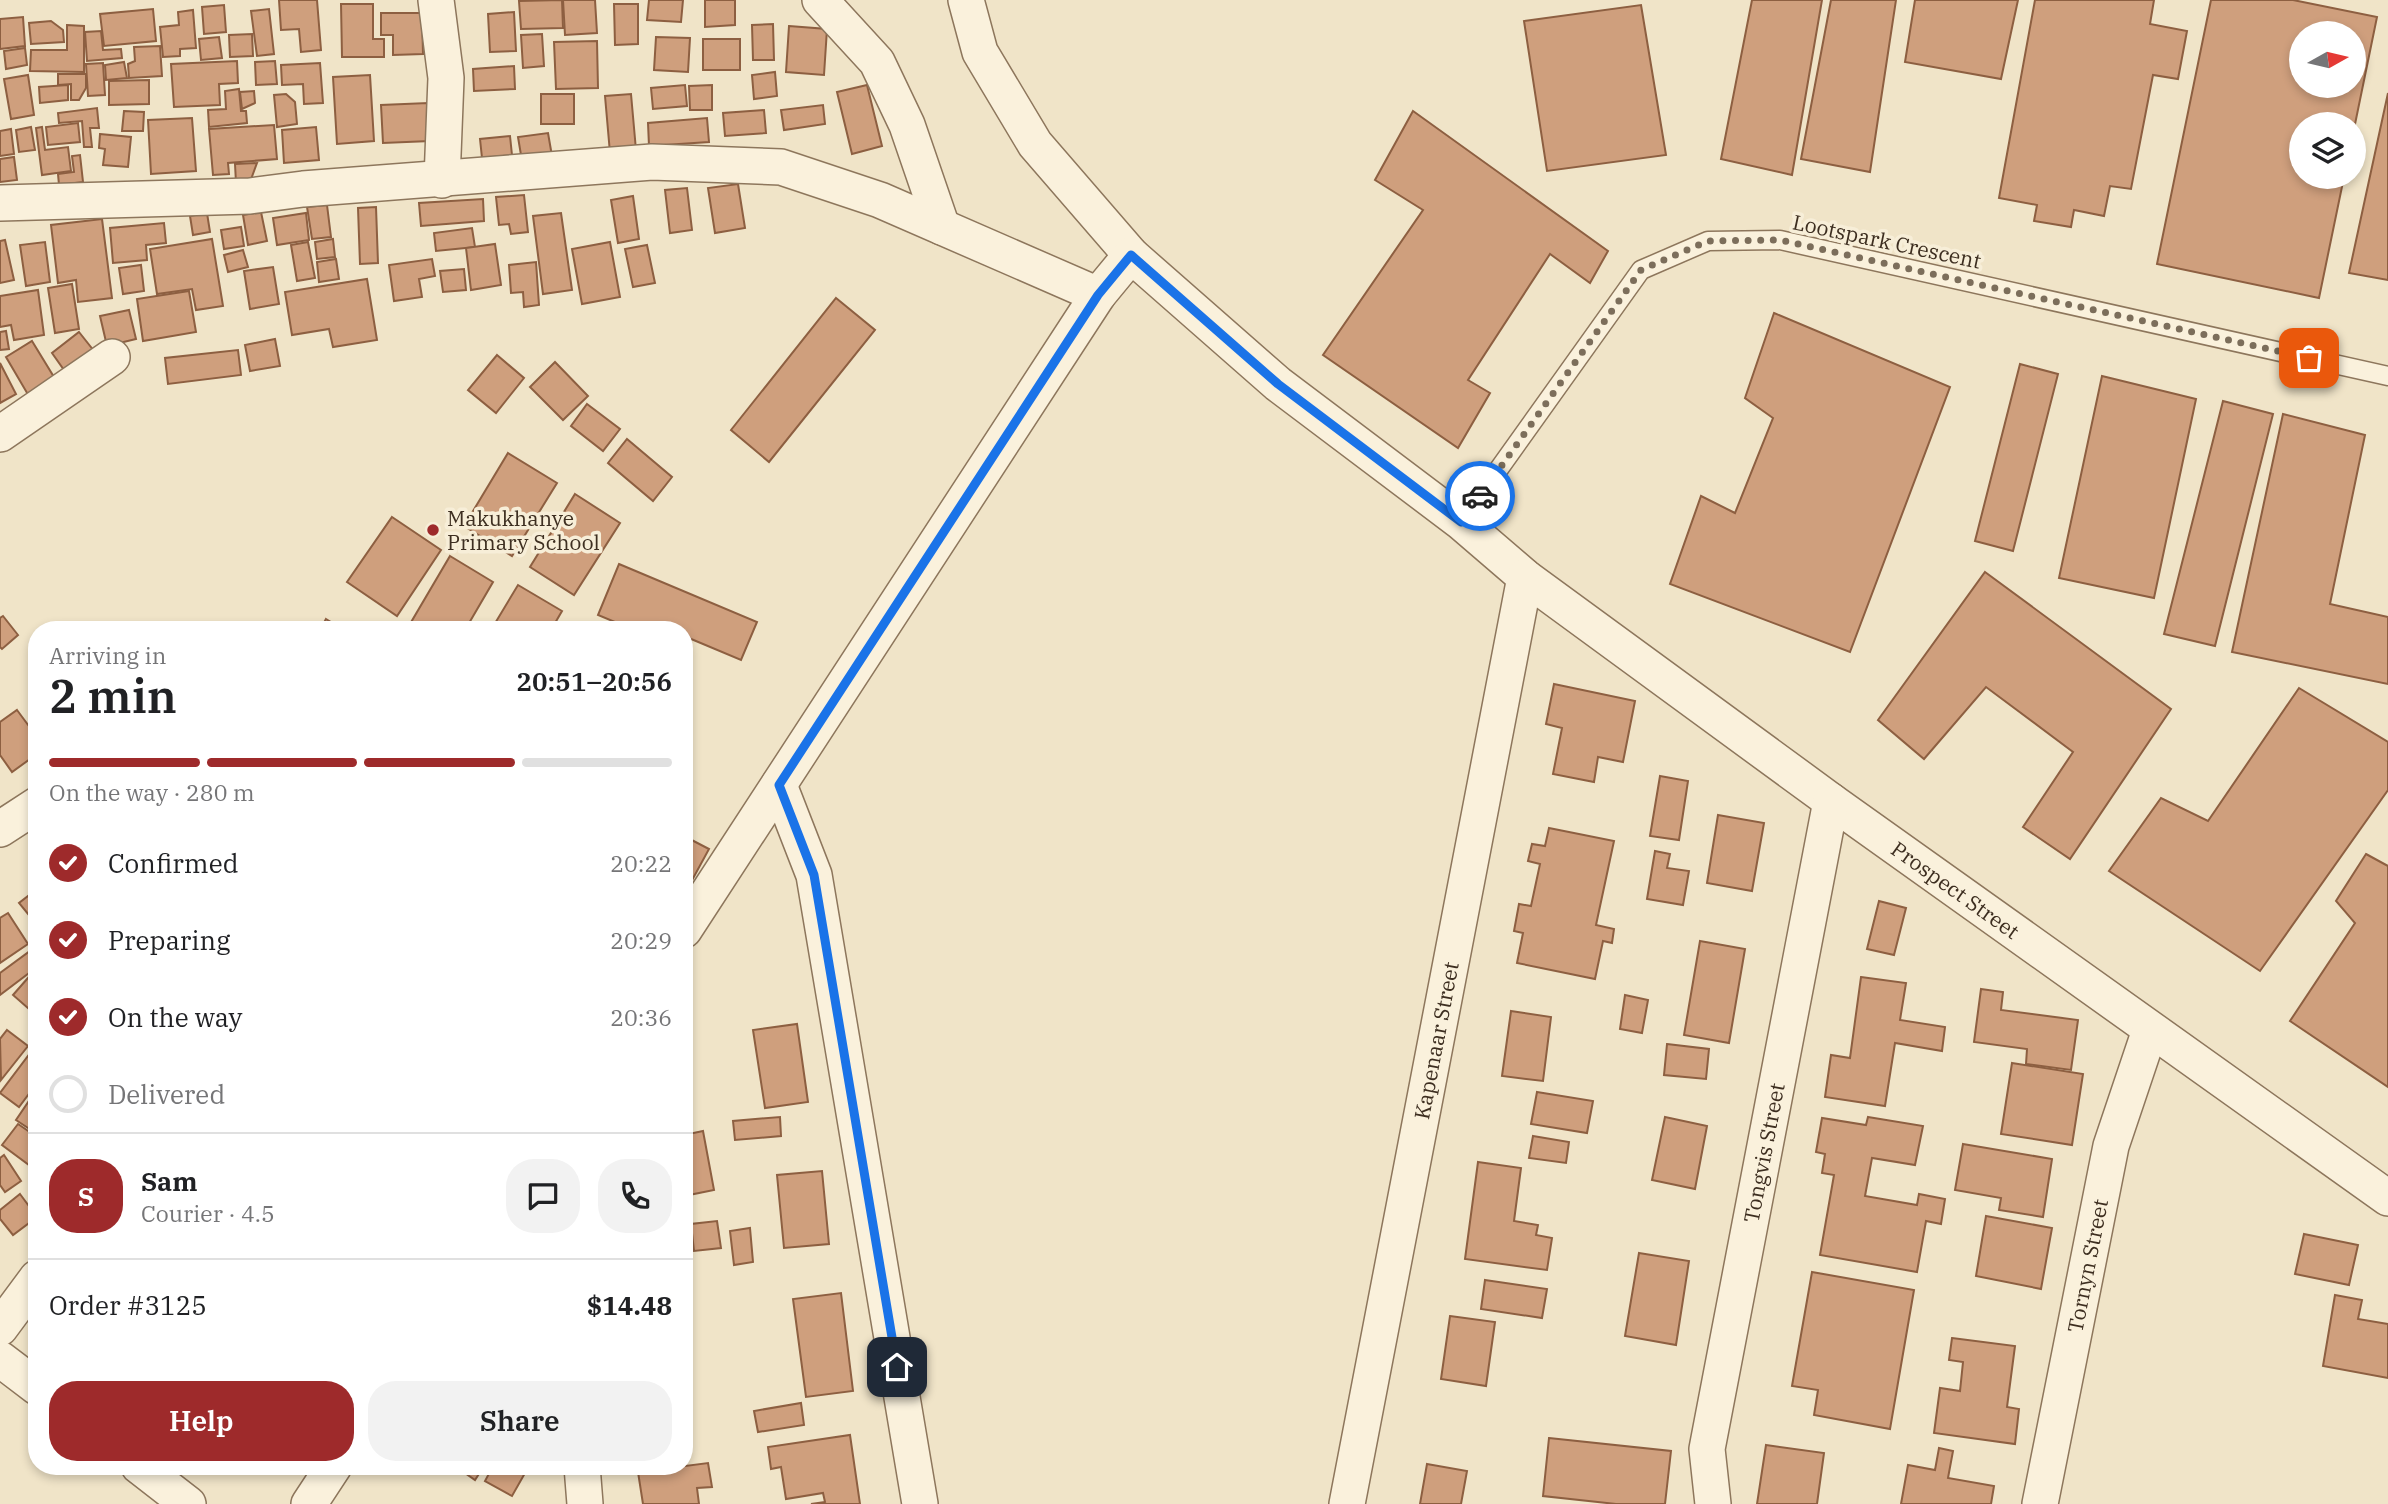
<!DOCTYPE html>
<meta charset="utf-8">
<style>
body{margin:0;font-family:"IBM Plex Serif",serif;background:#f2f2f2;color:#202124;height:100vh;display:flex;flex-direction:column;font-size:26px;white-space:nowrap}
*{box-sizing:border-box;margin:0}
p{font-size:23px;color:#757577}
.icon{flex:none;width:38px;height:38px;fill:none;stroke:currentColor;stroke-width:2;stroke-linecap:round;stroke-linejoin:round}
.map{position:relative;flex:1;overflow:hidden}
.side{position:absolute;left:28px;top:621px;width:665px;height:854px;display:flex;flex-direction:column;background:#fff;border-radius:28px;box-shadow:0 4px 10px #0003}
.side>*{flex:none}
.needle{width:46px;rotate:82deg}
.fabs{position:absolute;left:2289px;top:21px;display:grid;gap:14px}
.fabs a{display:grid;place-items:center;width:77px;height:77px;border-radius:50%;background:#fff;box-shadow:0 4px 10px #0003;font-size:35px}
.pin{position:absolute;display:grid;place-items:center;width:60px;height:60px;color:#fff;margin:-30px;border-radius:14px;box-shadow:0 4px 10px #0006}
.courier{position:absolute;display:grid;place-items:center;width:70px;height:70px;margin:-35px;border:5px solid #1a73e8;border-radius:50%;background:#fff;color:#222;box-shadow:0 2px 9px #0007}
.headline em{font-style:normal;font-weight:600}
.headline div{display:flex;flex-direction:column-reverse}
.headline{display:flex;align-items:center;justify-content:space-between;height:119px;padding:0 21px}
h1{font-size:46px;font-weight:600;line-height:52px}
.bar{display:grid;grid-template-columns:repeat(4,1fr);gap:10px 7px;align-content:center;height:84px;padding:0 21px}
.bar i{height:9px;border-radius:5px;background:#e0e0e0}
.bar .selected{background:#9e2a2b}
.bar p{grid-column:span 4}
.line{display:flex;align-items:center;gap:18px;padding:0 21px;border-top:2px solid #e0e0e0}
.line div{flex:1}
.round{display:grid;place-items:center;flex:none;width:74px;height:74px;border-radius:28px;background:#f2f2f2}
ol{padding:0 21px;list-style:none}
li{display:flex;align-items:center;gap:21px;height:77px}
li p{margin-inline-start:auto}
li .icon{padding:7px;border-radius:50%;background:#9e2a2b;color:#fff;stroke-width:4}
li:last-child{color:#757577}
li i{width:38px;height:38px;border:4px solid #e0e0e0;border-radius:50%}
.cta{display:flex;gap:14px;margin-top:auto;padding:14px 21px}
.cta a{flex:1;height:80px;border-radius:28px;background:#9e2a2b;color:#fff;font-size:28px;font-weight:600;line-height:80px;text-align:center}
.cta a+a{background:#f2f2f2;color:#202124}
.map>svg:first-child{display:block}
.building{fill:#cf9f7d;stroke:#8d5f41;stroke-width:2;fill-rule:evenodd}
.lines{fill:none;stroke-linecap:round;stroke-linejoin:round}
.service-casing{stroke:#8d765c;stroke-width:21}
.minor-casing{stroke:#8d765c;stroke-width:38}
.service{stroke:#faf1dc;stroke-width:18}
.minor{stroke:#faf1dc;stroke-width:35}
.done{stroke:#7c6e5b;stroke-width:7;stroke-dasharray:0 12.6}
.route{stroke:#1a73e8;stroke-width:9}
.poi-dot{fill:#9e2a2b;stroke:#f7eed8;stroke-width:2.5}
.labels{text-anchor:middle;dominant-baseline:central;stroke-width:7;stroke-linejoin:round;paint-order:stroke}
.street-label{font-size:21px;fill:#3d2e20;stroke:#f7eed8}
.poi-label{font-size:21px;fill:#3d2e20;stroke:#f7eed8;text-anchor:start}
</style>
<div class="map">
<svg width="2388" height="1504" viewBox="0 0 2388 1504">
<rect width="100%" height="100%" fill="#f0e4c8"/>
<g class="building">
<polygon points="279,0 317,0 321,50 301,52 299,29 281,30"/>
<polygon points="562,0 563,28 521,29 519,1"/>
<polygon points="563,0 595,0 597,33 565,35"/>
<polygon points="649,0 683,0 681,22 647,20"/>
<polygon points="705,0 735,0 735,25 705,27"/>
<polygon points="1752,0 1822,0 1792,175 1721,159"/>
<polygon points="1831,0 1896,0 1870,172 1801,159"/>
<polygon points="1915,0 2018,0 2001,79 1905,62"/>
<polygon points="2035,0 2154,0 2150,24 2187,31 2178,79 2153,75 2131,189 2110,186 2104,216 2074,210 2071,227 2034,221 2037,205 1999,198"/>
<path d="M 2211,0 L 2293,0 L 2377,17 L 2354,129 L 2354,124 L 2301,124 L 2301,177 L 2344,177 L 2319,298 L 2157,264 ZM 2301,33 L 2354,33 L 2354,86 L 2301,86 Z"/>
<polygon points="341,4 373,4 373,39 384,39 384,57 342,57"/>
<polygon points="614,4 638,4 638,44 615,45"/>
<polygon points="224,5 226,32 204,34 202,7"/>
<polygon points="1641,5 1666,155 1547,171 1524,21"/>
<polygon points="153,9 156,41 104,46 100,14"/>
<polygon points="269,9 274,54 257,56 251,11"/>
<polygon points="193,10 196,48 180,49 180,56 163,57 160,27 179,25 178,12"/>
<polygon points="514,12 516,51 490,52 488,14"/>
<polygon points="381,13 422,13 423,54 393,55 393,35 381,35"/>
<polygon points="23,17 25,46 0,49 0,19"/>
<polygon points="51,21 63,30 64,42 31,44 29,23"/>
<polygon points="773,24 774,60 753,60 752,25"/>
<polygon points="67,25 84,26 84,72 30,71 31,50 67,50"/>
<polygon points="789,26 827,29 824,75 786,72"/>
<polygon points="101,31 103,50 121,49 122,58 87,61 85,32"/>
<polygon points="252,34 253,56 230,57 229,35"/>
<polygon points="542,34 544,66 523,68 521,35"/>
<polygon points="219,37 222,58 201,60 199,39"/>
<polygon points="656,37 690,38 688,72 654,70"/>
<rect x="703" y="39" width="37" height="31"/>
<polygon points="597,41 598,88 556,89 554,42"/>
<polygon points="160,46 162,76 129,78 128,64 135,61 134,47"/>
<polygon points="25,48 27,65 6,69 4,51"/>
<polygon points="237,61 238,83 219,84 220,105 174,107 171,64"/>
<polygon points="275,61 277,84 256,85 255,62"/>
<polygon points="124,62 127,78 106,80 105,65"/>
<polygon points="103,63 105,95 88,96 86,64"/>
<polygon points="320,63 323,103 304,104 303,84 282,85 281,65"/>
<polygon points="514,66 515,89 474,91 473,69"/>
<polygon points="775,72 777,96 754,99 752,75"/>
<polygon points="58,74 86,74 86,88 79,100 71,100 71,84 58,85"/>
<polygon points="28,75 34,115 11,119 4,79"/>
<polygon points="370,75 374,141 337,144 333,77"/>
<polygon points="149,80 149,104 109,105 109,81"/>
<polygon points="68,85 68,100 40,103 39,87"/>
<polygon points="685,85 687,106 653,109 651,88"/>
<polygon points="712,85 712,110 690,110 689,86"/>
<polygon points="867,85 882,146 852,154 837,92"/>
<polygon points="239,89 241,111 246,111 247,123 209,127 208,110 226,109 225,91"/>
<polygon points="254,91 255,103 242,109 240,92"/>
<polygon points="2388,93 2388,280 2349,273"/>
<polygon points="286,94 295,102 297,124 277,127 274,95"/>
<rect x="541" y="94" width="33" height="30"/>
<polygon points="631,94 636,150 610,153 605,96"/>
<polygon points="428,103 430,141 383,143 381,105"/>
<polygon points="823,105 825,124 784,130 781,110"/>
<polygon points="97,108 99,128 90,128 92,147 84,147 82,121 59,123 58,113"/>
<polygon points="764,110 766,133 725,136 723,113"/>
<polygon points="124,111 144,112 143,131 122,131"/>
<polygon points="1413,111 1608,251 1590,283 1550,254 1468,380 1490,393 1458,448 1323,355 1423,210 1375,180"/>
<polygon points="192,118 196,171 151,174 148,120"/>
<polygon points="707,118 709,142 649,146 648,123"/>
<polygon points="78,123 80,142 48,145 46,127"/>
<polygon points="274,125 277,159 228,163 229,174 213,175 209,129"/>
<polygon points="31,127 35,150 19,152 16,130"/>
<polygon points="42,127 45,150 68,147 71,171 42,175 36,128"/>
<polygon points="316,127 319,160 284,163 282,130"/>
<polygon points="11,129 14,154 0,156 0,131"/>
<polygon points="548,133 552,156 522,161 518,137"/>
<polygon points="100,134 131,137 128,167 103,165 105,149 99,148"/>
<polygon points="510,136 512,155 482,158 480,139"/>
<polygon points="80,155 83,182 59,185 58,174 74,172 72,156"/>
<polygon points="14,157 17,180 0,182 0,159"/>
<polygon points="257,163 250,182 236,183 235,164"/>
<polygon points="738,184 745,228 715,233 708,188"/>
<polygon points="687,188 692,230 670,233 665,190"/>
<polygon points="524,195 528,232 511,234 509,224 499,225 496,197"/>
<polygon points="633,196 639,239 618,243 611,200"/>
<polygon points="483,199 484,221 421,226 419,203"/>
<polygon points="327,205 331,237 312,239 307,207"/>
<polygon points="376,207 378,263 360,264 358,208"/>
<polygon points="261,212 267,241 248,245 243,215"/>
<polygon points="207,213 210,232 193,235 190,216"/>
<polygon points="306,213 309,240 277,245 273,218"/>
<polygon points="561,213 572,290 543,294 533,216"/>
<polygon points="102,219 112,298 78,302 76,280 58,283 51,225"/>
<polygon points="164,223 166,243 146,245 147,260 113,263 110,228"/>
<polygon points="241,227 244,246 224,249 221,230"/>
<polygon points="472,228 475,247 436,251 434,233"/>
<polygon points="212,239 223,306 196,310 192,289 157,294 150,249"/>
<polygon points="333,239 335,257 317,259 315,242"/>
<polygon points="5,240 14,280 0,283 0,241"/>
<polygon points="45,242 50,282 26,286 20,245"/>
<polygon points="308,242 315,278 297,281 291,245"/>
<polygon points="610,242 620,297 582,304 572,249"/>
<polygon points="495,244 501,285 471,290 466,248"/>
<polygon points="647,245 655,283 633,287 625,249"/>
<polygon points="243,250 248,267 228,272 224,255"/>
<polygon points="336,259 339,279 319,282 317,262"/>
<polygon points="432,259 435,276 419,279 422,297 394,301 389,265"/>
<polygon points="536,262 539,305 524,307 523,292 511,293 509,265"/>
<polygon points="141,265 144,291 123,294 119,268"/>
<polygon points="273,267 279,304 250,309 244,271"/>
<polygon points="464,269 466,290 443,292 440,271"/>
<polygon points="367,279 377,340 333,347 329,329 292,335 285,292"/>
<polygon points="72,284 79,329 55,333 48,288"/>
<polygon points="38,290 44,335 14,340 11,325 0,327 0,296"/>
<polygon points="189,291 196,332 143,341 137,299"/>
<polygon points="836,298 875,330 769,462 731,430"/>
<polygon points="129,310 136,339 107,346 100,316"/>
<polygon points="1774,313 1950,387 1850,652 1670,584 1701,496 1735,513 1773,418 1745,398"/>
<polygon points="6,331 9,349 0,350 0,332"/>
<polygon points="79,332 98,356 69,377 52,353"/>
<polygon points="275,339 280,366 250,371 245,345"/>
<polygon points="32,341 57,382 30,398 6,357"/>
<polygon points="238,350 241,375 168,384 165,358"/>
<polygon points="497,355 524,378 496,413 468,390"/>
<polygon points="555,362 588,396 563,420 530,387"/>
<polygon points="0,363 16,394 0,403"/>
<polygon points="2020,364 2058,374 2013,551 1975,541"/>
<polygon points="2102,376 2196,399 2154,598 2059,578"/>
<polygon points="2223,401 2273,414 2215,646 2164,634"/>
<polygon points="587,404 620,429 603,451 571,426"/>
<polygon points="2283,414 2365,435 2330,604 2388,617 2388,684 2232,652"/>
<polygon points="627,439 672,477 653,501 608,463"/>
<polygon points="508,453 557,483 512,556 464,526"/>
<polygon points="575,494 620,523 574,595 530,567"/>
<polygon points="392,517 441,550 397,616 347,582"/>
<polygon points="450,556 493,582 465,630 420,630 410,624"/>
<polygon points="619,564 757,622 741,660 684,636 684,630 634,630 598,615"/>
<polygon points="1985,572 2171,709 2070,859 2023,827 2073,752 1986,687 1924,759 1878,720"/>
<polygon points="518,585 562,611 551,630 491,630"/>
<polygon points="3,616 18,635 2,649 0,647 0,618"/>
<polygon points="326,619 344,630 320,630"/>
<polygon points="1554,684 1635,701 1623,762 1598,757 1594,782 1553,774 1562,728 1546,724"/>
<polygon points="2299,688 2388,742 2388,790 2260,971 2109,871 2161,798 2208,821"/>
<polygon points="17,710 37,737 37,754 12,772 0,755 0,722"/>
<polygon points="1660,776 1688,781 1679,840 1650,836"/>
<polygon points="1718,815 1764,823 1752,891 1707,883"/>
<polygon points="1549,828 1614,841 1596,925 1614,929 1612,943 1603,941 1595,979 1517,963 1523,933 1514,931 1519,904 1531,906 1540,864 1528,861 1532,844 1545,846"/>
<polygon points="684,836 709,849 684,895"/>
<polygon points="1655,851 1670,854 1667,868 1689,871 1683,905 1647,899"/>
<polygon points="2366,854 2388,866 2388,1087 2290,1021 2355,923 2336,901"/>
<polygon points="37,889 37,925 19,903"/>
<polygon points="1879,901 1906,908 1894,955 1867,949"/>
<polygon points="8,913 28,944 0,963 0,918"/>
<polygon points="1700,941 1745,949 1729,1043 1684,1035"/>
<polygon points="30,951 37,960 37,967 0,995 0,973"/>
<polygon points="34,971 37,974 37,1016 13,995"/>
<polygon points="1861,977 1906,983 1900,1020 1945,1027 1942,1051 1895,1043 1885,1106 1825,1097 1831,1055 1850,1058"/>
<polygon points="1981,989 2003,992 2001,1010 2078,1020 2071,1070 2026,1064 2027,1049 1974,1042"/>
<polygon points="1625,995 1648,1000 1642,1033 1620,1029"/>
<polygon points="1511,1011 1551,1017 1543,1081 1502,1076"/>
<polygon points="797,1024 808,1102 765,1108 753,1030"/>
<polygon points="7,1030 28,1046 1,1080 0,1039"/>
<polygon points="37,1044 37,1083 19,1107 0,1093"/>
<polygon points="1667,1044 1709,1049 1706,1079 1664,1075"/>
<polygon points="2012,1063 2083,1074 2072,1145 2001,1134"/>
<polygon points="37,1089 37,1134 16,1120"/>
<polygon points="1537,1092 1593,1101 1587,1133 1531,1124"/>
<polygon points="780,1117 781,1136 735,1140 733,1121"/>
<polygon points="1665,1117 1707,1126 1695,1189 1652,1180"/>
<polygon points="1868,1117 1923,1126 1915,1165 1872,1158 1865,1196 1917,1205 1919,1194 1945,1199 1941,1224 1926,1221 1917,1272 1820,1255 1834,1175 1822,1173 1825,1154 1816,1152 1822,1118 1866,1125"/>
<polygon points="18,1124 37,1137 37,1171 2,1145"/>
<polygon points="703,1131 714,1190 689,1195 684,1170 684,1135"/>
<polygon points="1533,1136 1569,1142 1566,1163 1529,1158"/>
<polygon points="1963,1144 2052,1159 2043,1217 1999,1210 2001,1198 1955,1190"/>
<polygon points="4,1155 21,1181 5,1192 0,1185 0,1158"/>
<polygon points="1478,1162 1521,1168 1514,1221 1538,1225 1536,1235 1552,1238 1547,1270 1465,1259"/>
<polygon points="822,1171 829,1244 784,1248 777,1175"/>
<polygon points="20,1194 37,1217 13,1235 0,1219 0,1210"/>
<polygon points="1986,1216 2052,1228 2041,1289 1976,1276"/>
<polygon points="717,1221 721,1248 694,1251 691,1224"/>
<polygon points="750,1228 753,1262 734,1265 730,1231"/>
<polygon points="2304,1234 2358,1245 2349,1285 2295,1274"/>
<polygon points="1639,1253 1689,1261 1676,1345 1625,1336"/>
<polygon points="1812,1272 1914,1290 1890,1429 1814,1415 1818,1390 1792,1386"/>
<polygon points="1485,1280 1547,1289 1542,1318 1481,1309"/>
<polygon points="841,1293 853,1391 806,1397 793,1299"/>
<polygon points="2335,1295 2362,1300 2358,1319 2388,1324 2388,1378 2323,1366"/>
<polygon points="1450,1316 1495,1322 1486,1386 1441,1379"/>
<polygon points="1952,1338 2015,1346 2007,1407 2019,1409 2015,1444 1934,1433 1940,1388 1960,1391 1963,1362 1949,1360"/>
<polygon points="801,1403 804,1425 758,1432 754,1411"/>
<polygon points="850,1435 860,1504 811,1504 825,1502 823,1493 786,1499 781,1467 771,1469 768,1447"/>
<polygon points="1549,1438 1671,1451 1665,1504 1616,1504 1543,1496"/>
<polygon points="1766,1445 1824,1453 1817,1504 1757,1504"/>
<polygon points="1939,1448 1953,1451 1948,1478 1994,1486 1991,1504 1901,1504 1908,1465 1935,1470"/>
<polygon points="708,1463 712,1487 697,1488 699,1504 643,1504 638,1472"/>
<polygon points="1427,1464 1467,1471 1461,1504 1420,1504"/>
<polygon points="455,1466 484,1466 475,1480"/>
<polygon points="493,1466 529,1466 512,1496 485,1481"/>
</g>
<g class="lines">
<g class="service-casing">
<polyline id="service" points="1461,522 1641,270 1708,241 1780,240 2388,376"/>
</g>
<g class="minor-casing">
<g id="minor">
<polyline points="436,0 446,78 442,180"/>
<polyline points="820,0 877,62 907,125 942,227"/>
<path id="s1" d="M 966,0 L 980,52 L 1035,144 L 1131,255 L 1278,384 L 1461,522 L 1525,577 L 1831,801 L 2388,1198"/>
<polyline points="0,203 250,196 303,189 652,162 781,167 880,200 1098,295"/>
<polyline points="0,434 112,357"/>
<polyline points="779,785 814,875 920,1504"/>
<polyline points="0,829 37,805"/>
<polyline points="684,930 1098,295 1131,255"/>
<polyline points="0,1328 37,1278"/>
<polyline points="0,1359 37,1387"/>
<polyline points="139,1466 188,1504"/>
<polyline points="582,1466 585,1504"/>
<polyline points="309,1504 334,1466"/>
<path id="s2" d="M 1347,1504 L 1525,577"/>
<path id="s3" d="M 1713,1504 L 1707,1449 L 1831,801"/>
<path id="s4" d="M 2040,1504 L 2111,1146 L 2150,1030"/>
</g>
</g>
<use href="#service" class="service"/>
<use href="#minor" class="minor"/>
</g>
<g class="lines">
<polyline class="done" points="1480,496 1641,270 1708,241 1780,240 2309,358"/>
<polyline class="route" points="897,1367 814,875 779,785 1098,295 1131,255 1278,384 1461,522 1480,496"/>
</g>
<circle class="poi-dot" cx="433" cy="530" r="7"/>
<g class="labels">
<g class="street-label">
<text transform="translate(1887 241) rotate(12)">Lootspark Crescent</text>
<text stroke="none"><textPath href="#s1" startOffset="1349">Prospect Street</textPath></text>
<text stroke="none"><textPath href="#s2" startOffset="472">Kapenaar Street</textPath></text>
<text stroke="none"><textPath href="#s3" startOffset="357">Tongvis Street</textPath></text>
<text stroke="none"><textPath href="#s4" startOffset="243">Tornyn Street</textPath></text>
</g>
<g class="poi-label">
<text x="447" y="518">Makukhanye<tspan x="447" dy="24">Primary School</tspan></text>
</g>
</g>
</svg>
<div class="fabs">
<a><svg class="needle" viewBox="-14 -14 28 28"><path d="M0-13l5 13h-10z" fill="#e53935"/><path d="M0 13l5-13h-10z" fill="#757577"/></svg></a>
<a><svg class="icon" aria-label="layers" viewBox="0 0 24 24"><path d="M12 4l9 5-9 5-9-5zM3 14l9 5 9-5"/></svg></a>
</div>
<div class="pin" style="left:2309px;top:358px;background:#ea580c"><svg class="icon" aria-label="bag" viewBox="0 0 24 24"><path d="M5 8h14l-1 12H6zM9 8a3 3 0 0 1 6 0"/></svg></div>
<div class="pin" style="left:897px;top:1367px;background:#1f2937"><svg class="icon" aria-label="home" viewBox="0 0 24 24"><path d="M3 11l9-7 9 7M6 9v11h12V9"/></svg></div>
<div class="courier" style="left:1480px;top:496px"><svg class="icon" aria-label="car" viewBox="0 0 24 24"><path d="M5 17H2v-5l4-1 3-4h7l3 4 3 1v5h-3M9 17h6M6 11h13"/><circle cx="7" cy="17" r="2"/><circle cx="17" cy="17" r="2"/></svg></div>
<section class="side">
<div class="headline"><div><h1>2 min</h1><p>Arriving in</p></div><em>20:51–20:56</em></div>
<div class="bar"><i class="selected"></i><i class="selected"></i><i class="selected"></i><i></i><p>On the way · 280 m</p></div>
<ol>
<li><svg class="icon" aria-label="check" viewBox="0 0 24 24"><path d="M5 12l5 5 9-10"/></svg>Confirmed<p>20:22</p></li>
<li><svg class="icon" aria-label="check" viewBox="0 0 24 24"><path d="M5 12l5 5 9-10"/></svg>Preparing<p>20:29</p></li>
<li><svg class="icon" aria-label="check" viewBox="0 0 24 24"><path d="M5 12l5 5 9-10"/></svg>On the way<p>20:36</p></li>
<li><i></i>Delivered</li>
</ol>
<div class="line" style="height:126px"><b class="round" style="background:#9e2a2b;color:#fff">S</b><div><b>Sam</b><p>Courier · 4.5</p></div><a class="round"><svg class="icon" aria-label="chat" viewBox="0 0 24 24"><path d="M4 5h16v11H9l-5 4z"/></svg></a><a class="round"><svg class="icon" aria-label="phone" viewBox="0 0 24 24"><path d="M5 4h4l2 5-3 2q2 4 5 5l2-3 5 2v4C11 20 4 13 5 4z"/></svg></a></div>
<div class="line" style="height:91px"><div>Order #3125</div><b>$14.48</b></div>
<div class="cta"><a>Help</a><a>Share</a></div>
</section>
</div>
